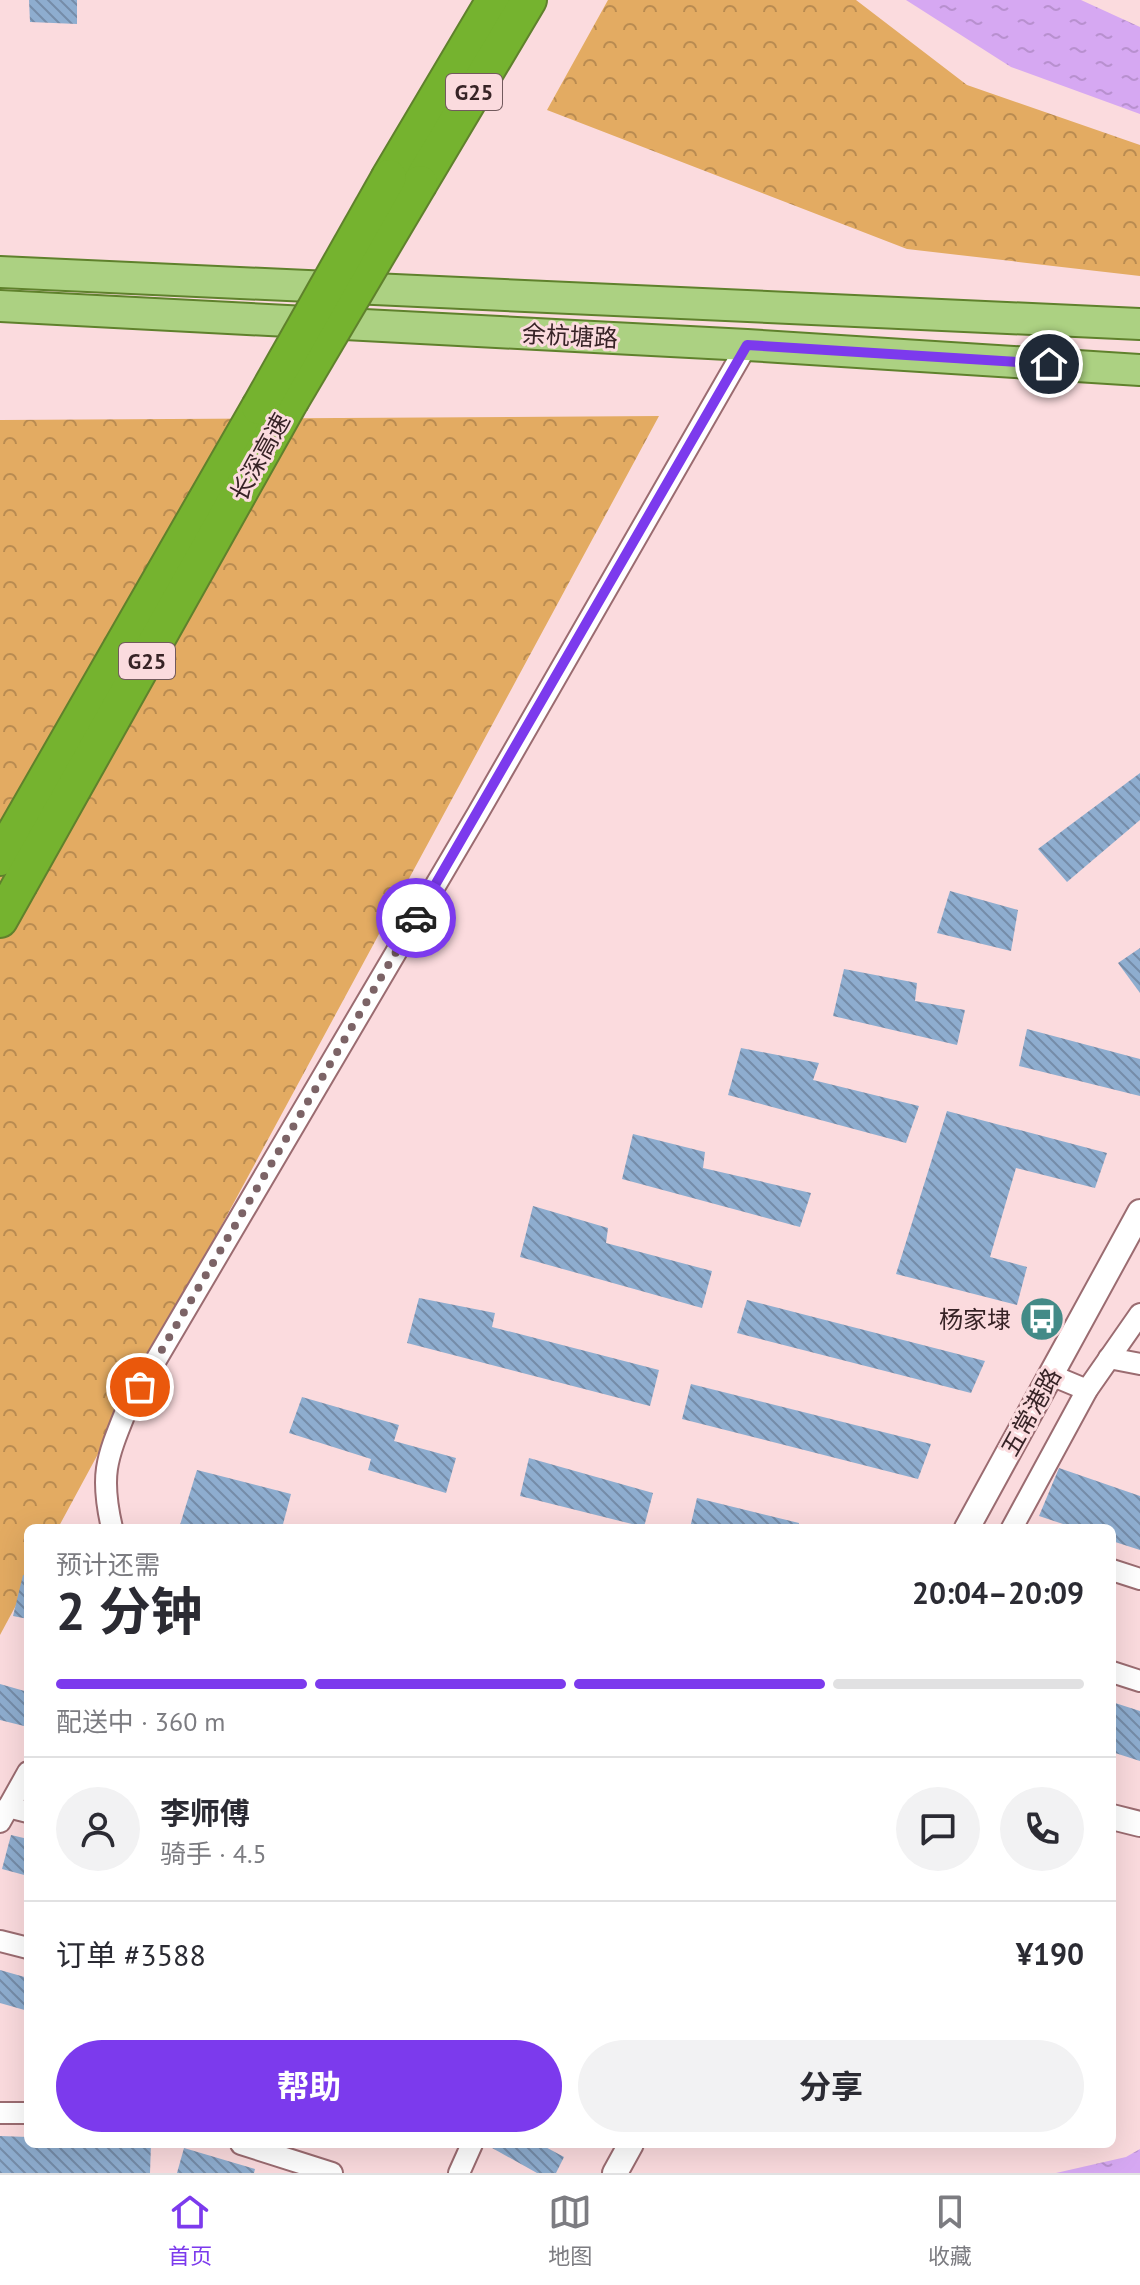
<!DOCTYPE html>
<html lang="zh">
<meta charset="utf-8">
<style>
body{margin:0;font-family:"PT Sans","Noto Sans SC",sans-serif;background:#f2f2f3;color:#2b2b33;height:100vh;display:flex;flex-direction:column;font-size:30px;white-space:nowrap}
*{box-sizing:border-box;margin:0}
p{font-size:26px;color:#7c7c81}
.icon{flex:none;width:44px;height:44px;fill:none;stroke:currentColor;stroke-width:2;stroke-linecap:round;stroke-linejoin:round}
.map{position:relative;flex:1;overflow:hidden}
.details{position:absolute;left:24px;top:1524px;width:1092px;height:624px;display:flex;flex-direction:column;background:#fff;border-radius:12px;box-shadow:0 8px 32px #0002}
.details>*{flex:none}
.pin{position:absolute;display:grid;place-items:center;width:68px;height:68px;color:#fff;margin:-34px;border:4px solid #fff;border-radius:50%;box-shadow:0 2px 8px #0007}
.courier{position:absolute;display:grid;place-items:center;width:80px;height:80px;margin:-40px;border:6px solid #7c3aed;border-radius:50%;background:#fff;color:#222;box-shadow:0 2px 10px #0007}
.overview em{font-style:normal;font-weight:700}
.overview div{display:flex;flex-direction:column-reverse}
.overview{display:flex;align-items:center;justify-content:space-between;height:136px;padding:0 32px}
h1{font-size:52px;font-weight:700;line-height:60px}
.bar{display:grid;grid-template-columns:repeat(4,1fr);gap:12px 8px;align-content:center;height:96px;padding:0 32px}
.bar i{height:10px;border-radius:6px;background:#e1e1e2}
.bar .on{background:#7c3aed}
.bar p{grid-column:span 4}
.line{display:flex;align-items:center;gap:20px;padding:0 32px;border-top:2px solid #e1e1e2}
.line div{flex:1}
.round{display:grid;place-items:center;flex:none;width:84px;height:84px;border-radius:42px;background:#f2f2f3}
.button{display:flex;gap:16px;margin-top:auto;padding:16px 32px}
.button a{flex:1;height:92px;border-radius:48px;background:#7c3aed;color:#fff;font-size:32px;font-weight:700;line-height:92px;text-align:center}
.button a+a{background:#f2f2f3;color:#2b2b33}
.tab-bar{display:flex;justify-content:space-around;align-items:center;height:112px;border-top:2px solid #e1e1e2;background:#fff;font-size:22px;color:#7c7c81}
.tab-bar a{display:grid;justify-items:center;gap:4px}
.tab-bar .on{color:#7c3aed}
.map>svg:first-child{display:block}
.forest{fill:url(#forest-crowns)}
.water{fill:url(#water-ripples)}
.building{fill:url(#building-back-hatch)}
.lines{fill:none;stroke-linecap:round;stroke-linejoin:round}
.minor-casing{stroke:#9b6c71;stroke-width:24}
.tertiary-casing{stroke:#9b6c71;stroke-width:28}
.primary-casing{stroke:#5f812c;stroke-width:34}
.motorway-casing{stroke:#5f812c;stroke-width:38}
.minor{stroke:#fff;stroke-width:20}
.tertiary{stroke:#fff;stroke-width:24}
.primary{stroke:#acd182;stroke-width:30}
.motorway{stroke:#75b32f;stroke-width:34}
.motorway-bridge-casing{stroke:#5f812c;stroke-width:38;stroke-linecap:butt}
.motorway-bridge{stroke:#75b32f;stroke-width:34}
.done{stroke:#7c6366;stroke-width:8;stroke-dasharray:0 14.4}
.route{stroke:#7c3aed;stroke-width:10}
.labels{text-anchor:middle;dominant-baseline:central;stroke-width:6;stroke-linejoin:round;paint-order:stroke}
.shield{fill:#fbdbde;stroke:#725a5d;stroke-width:2}
.shield-label{font-size:22px;font-weight:bold;fill:#372326}
.street-label{font-size:24px;fill:#372326;stroke:#fbdbde}
.poi-label{font-size:24px;fill:#372326;stroke:#fbdbde;text-anchor:end}
</style>
<div class="map">
<svg width="1140" height="2173" viewBox="0 0 1140 2173">
<defs>
<pattern id="forest-crowns" width="20" height="18" patternUnits="userSpaceOnUse" patternTransform="scale(2)"><rect width="20" height="18" fill="#e3ab62"/><path d="M2 6a3 3 0 1 1 6 0M12 15a3 3 0 1 1 6 0" fill="none" stroke="#b98b51"/></pattern>
<pattern id="water-ripples" width="26" height="14" patternUnits="userSpaceOnUse" patternTransform="scale(2)"><rect width="26" height="14" fill="#d6a8f2"/><path d="M2 4q2-2 4 0t4 0M15 11q2-2 4 0t4 0" fill="none" stroke="#b890cf"/></pattern>
<pattern id="building-back-hatch" width="6" height="6" patternUnits="userSpaceOnUse" patternTransform="scale(2)"><rect width="6" height="6" fill="#8eadcf"/><path d="M-1 5l2 2M0 0l6 6M5-1l2 2" fill="none" stroke="#758ca8"/></pattern>
</defs>
<rect width="100%" height="100%" fill="#fbdbde"/>
<g class="forest">
<polygon points="608,0 856,0 967,85 1140,145 1140,276 907,249 547,110"/>
<polygon points="659,416 58,1528 28,1528 28,1583 0,1635 0,420"/>
</g>
<g class="water">
<polygon points="906,0 1081,0 1140,27 1140,114 1011,67"/>
<polygon points="1140,2149 1140,2173 1056,2173 1126,2157"/>
</g>
<g class="building">
<polygon points="29,0 77,0 77,24 30,22"/>
<polygon points="1140,773 1140,820 1067,882 1038,849"/>
<polygon points="950,891 1018,910 1011,951 937,933"/>
<polygon points="1140,948 1140,993 1118,963"/>
<polygon points="844,969 917,983 915,1001 965,1010 957,1045 833,1016"/>
<polygon points="1027,1029 1140,1059 1140,1096 1019,1066"/>
<polygon points="741,1048 819,1063 813,1080 919,1106 906,1143 728,1095"/>
<polygon points="947,1111 1107,1153 1095,1188 1016,1168 990,1257 1027,1267 1017,1305 896,1274"/>
<polygon points="633,1134 705,1152 703,1168 811,1193 800,1227 622,1179"/>
<polygon points="533,1206 608,1228 606,1243 712,1271 702,1308 520,1257"/>
<polygon points="419,1298 495,1313 492,1327 659,1370 650,1406 407,1343"/>
<polygon points="747,1300 985,1361 971,1393 737,1333"/>
<polygon points="691,1384 931,1444 918,1479 682,1419"/>
<polygon points="302,1397 399,1425 394,1441 456,1458 446,1493 368,1470 371,1459 289,1433"/>
<polygon points="529,1458 653,1493 644,1527 520,1496"/>
<polygon points="1059,1468 1140,1496 1140,1550 1112,1541 1112,1528 1075,1528 1039,1516"/>
<polygon points="197,1470 291,1494 282,1528 179,1528"/>
<polygon points="697,1498 799,1523 799,1528 690,1528"/>
<polygon points="23,1575 28,1576 28,1619 13,1616"/>
<polygon points="0,1684 28,1692 28,1727 0,1720"/>
<polygon points="1112,1702 1140,1711 1140,1761 1112,1752"/>
<polygon points="11,1835 28,1839 28,1876 2,1869"/>
<polygon points="0,1970 28,1978 28,2011 0,2003"/>
<polygon points="0,2136 28,2137 28,2144 151,2144 150,2173 0,2173"/>
<polygon points="485,2144 540,2144 564,2157 556,2173 537,2173"/>
<polygon points="184,2148 255,2169 254,2173 177,2173"/>
</g>
<g class="lines">
<g class="minor-casing">
<g id="minor">
<polyline points="1109,1358 1140,1364"/>
<polyline points="1051,1375 1087,1390"/>
<path d="M 112,1528 C 100,1476 106,1460 126,1411 L 478,813 L 747,345"/>
<polyline points="1012,1528 1087,1390 1140,1314"/>
<polyline points="1112,1570 1140,1579"/>
<polyline points="1112,1672 1140,1681"/>
<polyline points="8,1807 28,1812"/>
<polyline points="0,1822 28,1772"/>
<polyline points="0,1941 28,1948"/>
<polyline points="0,2113 28,2113"/>
<polyline points="241,2144 332,2173"/>
<polyline points="459,2173 472,2144"/>
</g>
</g>
<g class="tertiary-casing">
<g id="tertiary">
<polyline points="967,1528 1140,1212"/>
<polyline points="1112,1817 1140,1824"/>
<polyline points="615,2173 631,2144"/>
</g>
</g>
<g class="primary-casing">
<g id="primary">
<polyline points="0,272 1140,324"/>
<polyline points="0,306 747,345 1140,370"/>
</g>
</g>
<g class="motorway-casing">
<g id="motorway">
<polyline points="389,177 494,0"/>
<polyline points="420,183 529,0"/>
<polyline points="0,858 259,407"/>
<polyline points="0,920 291,401"/>
</g>
</g>
<use href="#minor" class="minor"/>
<use href="#tertiary" class="tertiary"/>
<use href="#primary" class="primary"/>
<use href="#motorway" class="motorway"/>
<g class="motorway-bridge-casing">
<g id="motorway-bridge">
<polyline points="291,401 420,183"/>
<polyline points="259,407 389,177"/>
</g>
</g>
<use href="#motorway-bridge" class="motorway-bridge"/>
</g>
<g class="lines">
<polyline class="done" points="140,1387 416,918"/>
<polyline class="route" points="416,918 747,345 1049,364"/>
</g>
<defs>
<g id="bus-disc" transform="scale(2.3)"><circle r="9.5" fill="#438a87" stroke="#fbdbde"/><path d="M-5-6H5V4H4V6H2V4H-2V6H-4V4H-5ZM-3.5-4V0h7V-4ZM-3.5 1.2v1.5H-2V1.2ZM2 1.2v1.5H3.5V1.2Z" fill="#fff"/></g>
</defs>
<g fill-rule="evenodd">
<use href="#bus-disc" x="1042" y="1319"/>
</g>
<g class="labels">
<g class="shield">
<rect x="446" y="74" width="56" height="36" rx="6"/>
<rect x="119" y="643" width="56" height="36" rx="6"/>
</g>
<g class="shield-label">
<text x="474" y="92">G25</text>
<text x="147" y="661">G25</text>
</g>
<g class="street-label">
<text transform="translate(570 336) rotate(3)">余杭塘路</text>
<text transform="translate(260 457) rotate(-61)">长深高速</text>
<text transform="translate(1031 1412) rotate(-61)">五常港路</text>
</g>
<g class="poi-label">
<text x="1011" y="1319">杨家埭</text>
</g>
</g>
</svg>
<div class="pin" style="left:140px;top:1387px;background:#ea580c"><svg class="icon" aria-label="bag" viewBox="0 0 24 24"><path d="M5 8h14l-1 12H6zM9 8a3 3 0 0 1 6 0"/></svg></div>
<div class="pin" style="left:1049px;top:364px;background:#1f2937"><svg class="icon" aria-label="home" viewBox="0 0 24 24"><path d="M3 11l9-7 9 7M6 9v11h12V9"/></svg></div>
<div class="courier" style="left:416px;top:918px"><svg class="icon" aria-label="car" viewBox="0 0 24 24"><path d="M5 17H2v-5l4-1 3-4h7l3 4 3 1v5h-3M9 17h6M6 11h13"/><circle cx="7" cy="17" r="2"/><circle cx="17" cy="17" r="2"/></svg></div>
<section class="details">
<div class="overview"><div><h1>2 分钟</h1><p>预计还需</p></div><em>20:04–20:09</em></div>
<div class="bar"><i class="on"></i><i class="on"></i><i class="on"></i><i></i><p>配送中 · 360 m</p></div>
<div class="line" style="height:144px"><a class="round"><svg class="icon" aria-label="person" viewBox="0 0 24 24"><circle cx="12" cy="8" r="4"/><path d="M4 21q1-7 8-7t8 7"/></svg></a><div><b>李师傅</b><p>骑手 · 4.5</p></div><a class="round"><svg class="icon" aria-label="chat" viewBox="0 0 24 24"><path d="M4 5h16v11H9l-5 4z"/></svg></a><a class="round"><svg class="icon" aria-label="phone" viewBox="0 0 24 24"><path d="M5 4h4l2 5-3 2q2 4 5 5l2-3 5 2v4C11 20 4 13 5 4z"/></svg></a></div>
<div class="line" style="height:104px"><div>订单 #3588</div><b>¥190</b></div>
<div class="button"><a>帮助</a><a>分享</a></div>
</section>
</div>
<nav class="tab-bar">
<a class="on"><svg class="icon" aria-label="home" viewBox="0 0 24 24"><path d="M3 11l9-7 9 7M6 9v11h12V9"/></svg>首页</a>
<a><svg class="icon" aria-label="map" viewBox="0 0 24 24"><path d="M3 6l6-2 6 2 6-2v14l-6 2-6-2-6 2zM9 4v14M15 6v14"/></svg>地图</a>
<a><svg class="icon" aria-label="saved" viewBox="0 0 24 24"><path d="M7 4h10v16l-5-4-5 4z"/></svg>收藏</a>
</nav>
